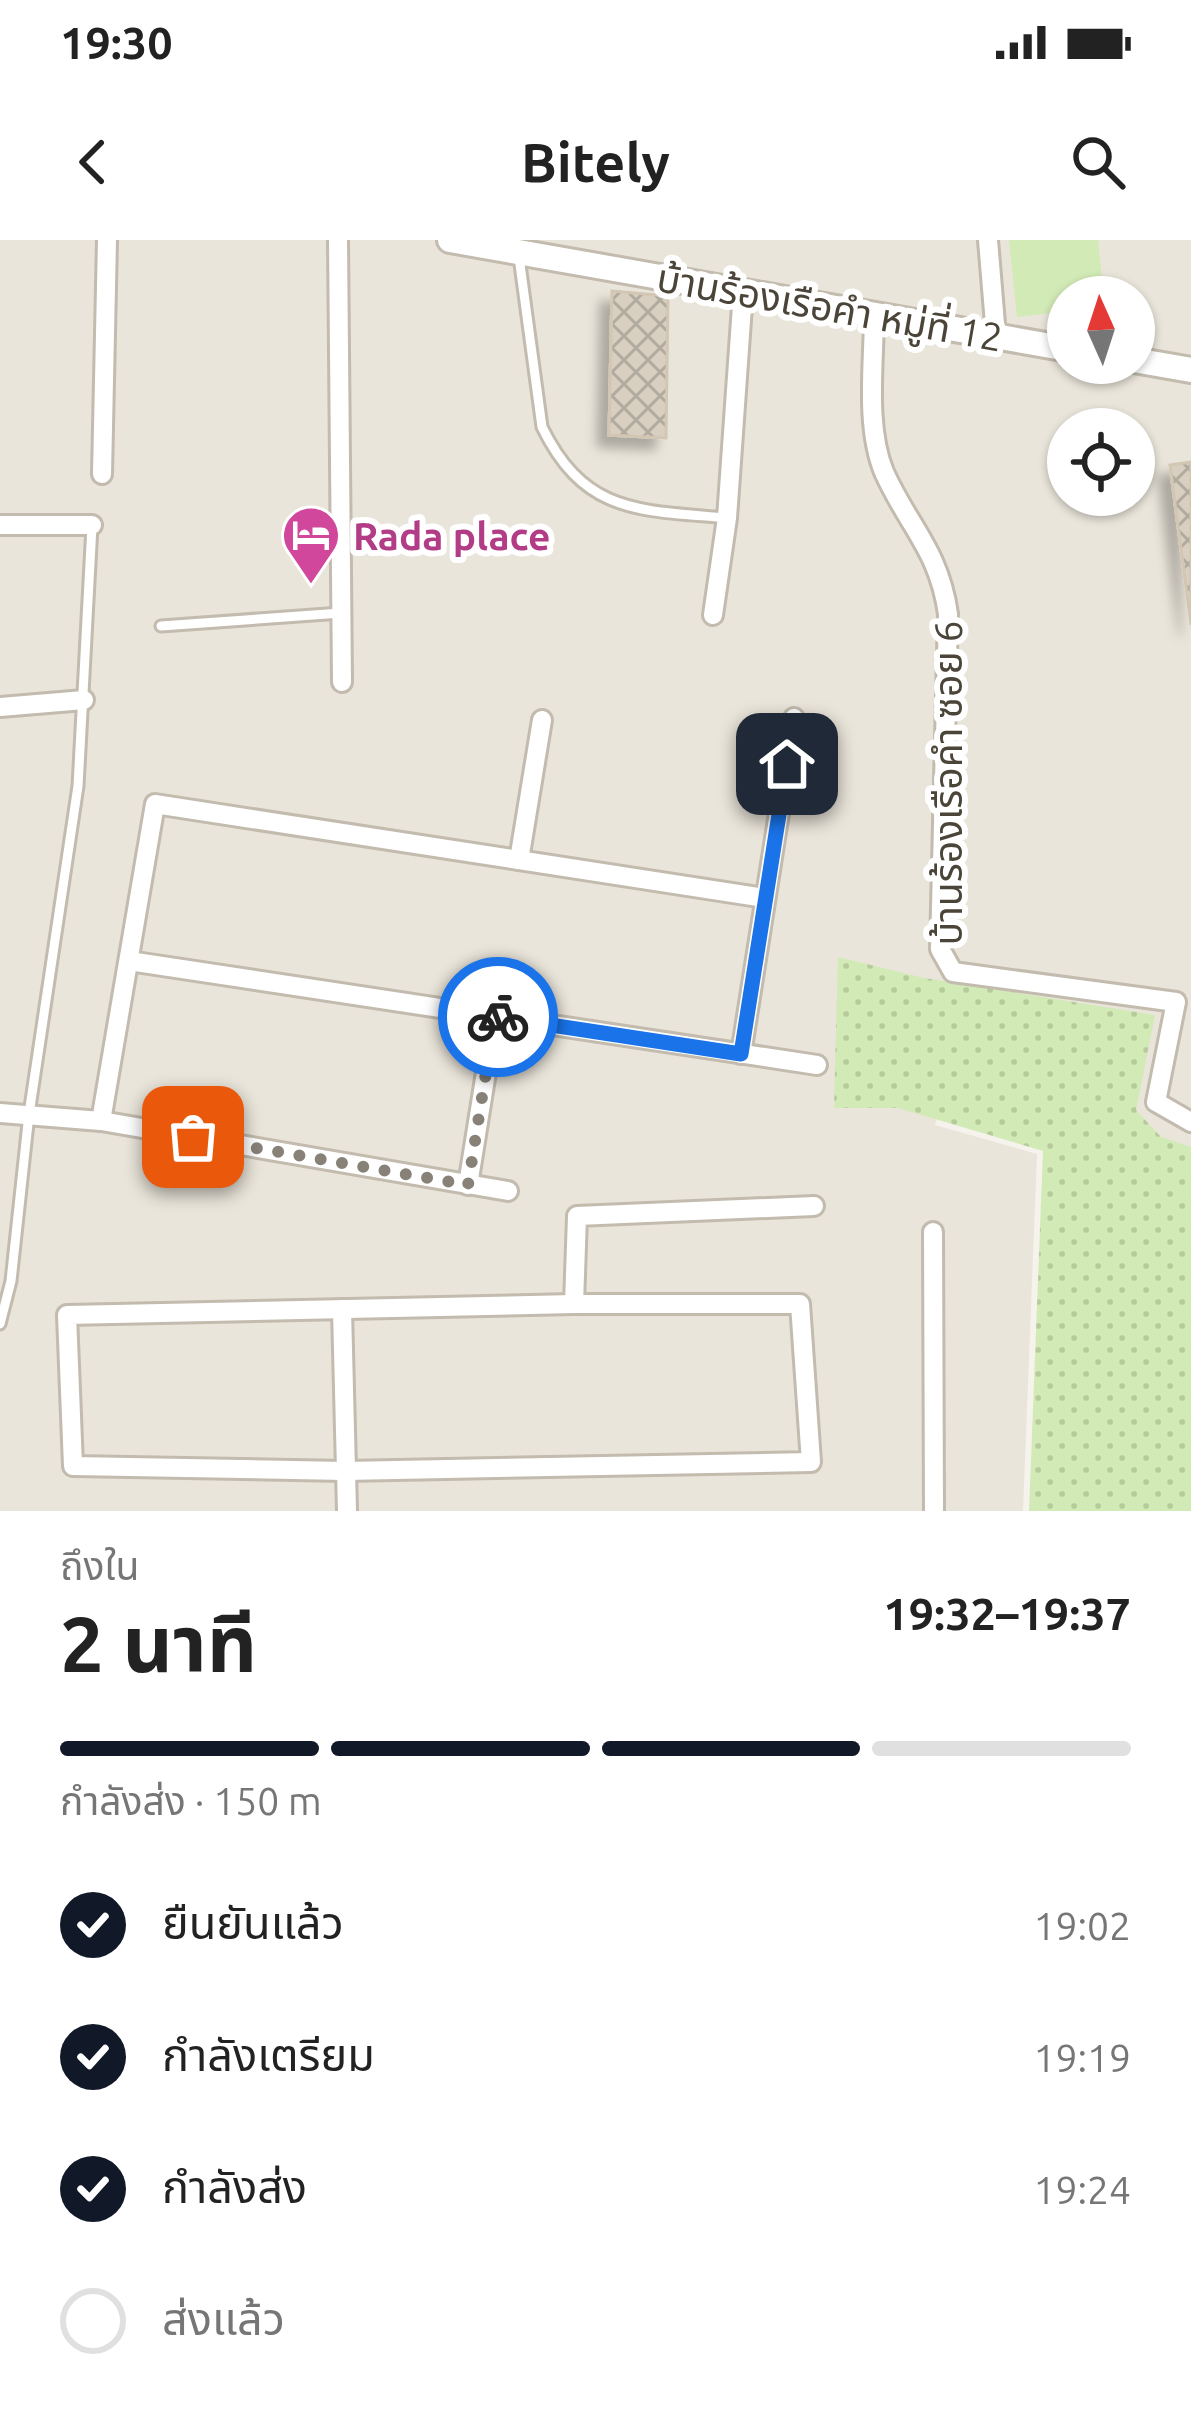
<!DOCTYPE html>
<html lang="th">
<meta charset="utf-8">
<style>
body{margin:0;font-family:Ubuntu,"Noto Sans Thai",sans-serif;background:#f6f6f6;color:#222;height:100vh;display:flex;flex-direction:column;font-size:45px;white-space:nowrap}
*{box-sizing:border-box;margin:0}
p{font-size:39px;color:#767676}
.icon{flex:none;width:66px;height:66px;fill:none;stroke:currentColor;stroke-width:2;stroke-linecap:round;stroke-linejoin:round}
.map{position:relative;height:1271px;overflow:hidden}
.panel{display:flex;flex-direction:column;background:#fff;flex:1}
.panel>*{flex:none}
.needle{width:78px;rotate:357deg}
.controls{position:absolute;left:1047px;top:36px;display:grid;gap:24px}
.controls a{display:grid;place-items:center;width:108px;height:108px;border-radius:50%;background:#fff;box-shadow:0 3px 9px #0004;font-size:60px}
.pin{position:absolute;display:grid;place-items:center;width:102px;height:102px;color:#fff;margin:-51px;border-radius:24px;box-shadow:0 6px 18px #0006}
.courier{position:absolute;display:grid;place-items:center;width:120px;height:120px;margin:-60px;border:9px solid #1a73e8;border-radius:50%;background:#fff;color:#222;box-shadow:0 3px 15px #0007}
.headline em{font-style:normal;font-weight:700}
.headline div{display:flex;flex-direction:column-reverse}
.headline{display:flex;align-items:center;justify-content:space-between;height:204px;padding:0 60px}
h1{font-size:78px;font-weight:700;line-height:90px}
.bar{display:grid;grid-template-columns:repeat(4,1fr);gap:18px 12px;align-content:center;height:144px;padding:0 60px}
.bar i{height:15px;border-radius:9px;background:#e0e0e0}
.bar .current{background:#111827}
.bar p{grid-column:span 4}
ol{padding:0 60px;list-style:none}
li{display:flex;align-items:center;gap:36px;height:132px}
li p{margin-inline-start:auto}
li .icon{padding:12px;border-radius:50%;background:#111827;color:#fff;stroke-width:4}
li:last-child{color:#767676}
li i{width:66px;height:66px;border:6px solid #e0e0e0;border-radius:50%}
.status{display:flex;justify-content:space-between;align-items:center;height:84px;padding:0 60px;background:#fff;direction:ltr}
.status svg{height:33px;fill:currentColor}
header{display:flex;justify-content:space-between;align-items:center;height:156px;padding:0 60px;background:#fff;font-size:54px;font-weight:700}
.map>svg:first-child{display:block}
.residential{fill:#eae5da;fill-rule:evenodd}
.green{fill:url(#green-dots)}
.pitch{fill:#d2eab5}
.building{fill:url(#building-cross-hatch);stroke:#d3c7b4;stroke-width:3;filter:url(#shadow)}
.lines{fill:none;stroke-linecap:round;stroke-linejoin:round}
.service-casing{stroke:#c2bbae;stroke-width:15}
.minor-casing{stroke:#c2bbae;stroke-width:24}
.tertiary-casing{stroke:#c2bbae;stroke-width:30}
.service{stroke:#fff;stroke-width:9}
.minor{stroke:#fff;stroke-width:18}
.tertiary{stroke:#fff;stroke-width:24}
.done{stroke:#878178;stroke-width:12;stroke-dasharray:0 21.6}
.route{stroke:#1a73e8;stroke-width:15}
.labels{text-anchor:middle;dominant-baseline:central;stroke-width:12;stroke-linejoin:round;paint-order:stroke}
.street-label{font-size:39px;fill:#4b4439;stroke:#fff}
.hotel-label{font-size:39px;font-weight:bold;fill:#b23c85;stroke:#fff;text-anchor:start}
</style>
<div class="status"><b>19:30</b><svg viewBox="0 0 49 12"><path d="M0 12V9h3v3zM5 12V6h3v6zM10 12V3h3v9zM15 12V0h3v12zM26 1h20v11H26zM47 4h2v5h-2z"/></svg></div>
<header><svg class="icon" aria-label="back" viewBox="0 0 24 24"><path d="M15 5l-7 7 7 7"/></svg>Bitely<svg class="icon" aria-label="search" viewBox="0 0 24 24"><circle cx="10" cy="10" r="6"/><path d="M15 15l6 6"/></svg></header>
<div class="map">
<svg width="1191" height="1271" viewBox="0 0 1191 1271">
<defs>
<pattern id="green-dots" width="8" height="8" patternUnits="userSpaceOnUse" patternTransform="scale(3)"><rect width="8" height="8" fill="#d2eab5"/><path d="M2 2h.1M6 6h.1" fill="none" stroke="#b6ca9c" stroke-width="1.8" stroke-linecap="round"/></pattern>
<pattern id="building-cross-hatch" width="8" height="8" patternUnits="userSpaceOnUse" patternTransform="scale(3)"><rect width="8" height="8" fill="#d8cfc1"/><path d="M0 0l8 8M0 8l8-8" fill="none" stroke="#b1aa9e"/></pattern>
<filter id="shadow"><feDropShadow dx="-11" dy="11" stdDeviation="6" flood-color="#0004"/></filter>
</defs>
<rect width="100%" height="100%" fill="#f6f3ec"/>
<path class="residential" d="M 0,0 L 1191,0 L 1191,981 L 967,760 L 935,885 L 1037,914 L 1023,1271 L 0,1271 ZM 1068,57 L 1134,57 L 1134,123 L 1068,123 ZM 1068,189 L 1134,189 L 1134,255 L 1068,255 Z"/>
<polygon class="green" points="838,717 924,738 1155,775 1136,870 1161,897 1191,907 1191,1271 1029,1271 1043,911 898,868 834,868"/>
<polygon class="pitch" points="1009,0 1098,0 1104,57 1068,57 1068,71 1017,77"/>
<g class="building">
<polygon points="612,51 668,56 666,198 609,195"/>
<polygon points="1191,222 1191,385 1170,225"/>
</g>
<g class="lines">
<g class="service-casing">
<g id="service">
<path d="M 519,17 L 542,187 C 585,275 640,270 727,278"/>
<polyline points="161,386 341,373"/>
<polyline points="0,1084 11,1041 29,874 78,546 92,286"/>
</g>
</g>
<g class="minor-casing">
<g id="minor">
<polyline points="338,0 342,442"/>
<polyline points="988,0 996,96"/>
<path d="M 874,74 C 874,123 865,186 884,232 C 908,286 939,310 948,374 L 940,709 L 953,732 L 1176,762 L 1156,862 L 1191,882"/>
<polyline points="102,234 107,0"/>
<polyline points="0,285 92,285"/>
<polyline points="713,375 727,278 743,52"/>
<polyline points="0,467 84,460"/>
<polyline points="519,620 542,480"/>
<polyline points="129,721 817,825"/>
<polyline points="741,814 794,478"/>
<polyline points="0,873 101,881 508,951"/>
<polyline points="101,881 155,564 765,658"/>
<polyline points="468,945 495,776"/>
<polyline points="933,992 934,1271"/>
<polygon points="574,1064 800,1064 811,1222 345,1231 73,1226 67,1075"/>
<polyline points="574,1064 577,976 814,966"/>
<polyline points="342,1069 347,1271"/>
</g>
</g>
<g class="tertiary-casing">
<g id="tertiary">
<polyline points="450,0 1068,109"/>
<polyline points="1134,120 1191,130"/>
</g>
</g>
<use href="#service" class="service"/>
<use href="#minor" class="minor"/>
<use href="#tertiary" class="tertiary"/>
</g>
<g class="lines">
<polyline class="done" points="193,897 468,945 495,776 498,777"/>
<polyline class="route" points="498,777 741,814 787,524"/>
</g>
<defs>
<g id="hotel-pin" transform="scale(3)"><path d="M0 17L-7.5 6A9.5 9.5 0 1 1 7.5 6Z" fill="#d1479c" stroke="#fff"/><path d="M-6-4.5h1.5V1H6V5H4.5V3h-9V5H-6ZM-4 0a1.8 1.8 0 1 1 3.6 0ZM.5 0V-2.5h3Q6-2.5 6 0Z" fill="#fff"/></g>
</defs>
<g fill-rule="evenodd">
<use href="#hotel-pin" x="311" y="295"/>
</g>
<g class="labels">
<g class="street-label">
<text transform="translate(830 67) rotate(10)">บ้านร้องเรือคำ หมู่ที่ 12</text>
<text transform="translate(947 543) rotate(-90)">บ้านร้องเรือคำ ซอย 6</text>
</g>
<g class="hotel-label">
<text x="353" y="295">Rada place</text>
</g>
</g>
</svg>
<div class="controls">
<a><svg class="needle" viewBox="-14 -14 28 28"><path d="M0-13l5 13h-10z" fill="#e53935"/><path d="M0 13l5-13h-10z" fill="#767676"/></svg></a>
<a><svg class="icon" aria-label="locate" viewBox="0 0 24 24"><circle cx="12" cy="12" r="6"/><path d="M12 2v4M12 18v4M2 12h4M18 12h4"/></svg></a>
</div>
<div class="pin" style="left:193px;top:897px;background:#ea580c"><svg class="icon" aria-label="bag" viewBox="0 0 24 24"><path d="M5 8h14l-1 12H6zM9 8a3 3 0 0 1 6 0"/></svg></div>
<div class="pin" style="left:787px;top:524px;background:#1f2937"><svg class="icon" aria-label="home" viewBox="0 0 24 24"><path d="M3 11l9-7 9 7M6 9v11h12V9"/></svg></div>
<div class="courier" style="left:498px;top:777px"><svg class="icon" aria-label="bike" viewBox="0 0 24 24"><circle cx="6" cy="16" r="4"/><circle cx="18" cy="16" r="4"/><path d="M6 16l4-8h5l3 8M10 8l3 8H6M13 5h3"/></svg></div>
</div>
<section class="panel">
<div class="headline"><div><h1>2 นาที</h1><p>ถึงใน</p></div><em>19:32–19:37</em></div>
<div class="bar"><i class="current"></i><i class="current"></i><i class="current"></i><i></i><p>กำลังส่ง · 150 m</p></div>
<ol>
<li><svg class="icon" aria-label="check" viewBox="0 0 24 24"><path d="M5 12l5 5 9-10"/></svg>ยืนยันแล้ว<p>19:02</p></li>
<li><svg class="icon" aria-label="check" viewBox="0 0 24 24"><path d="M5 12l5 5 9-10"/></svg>กำลังเตรียม<p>19:19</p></li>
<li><svg class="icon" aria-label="check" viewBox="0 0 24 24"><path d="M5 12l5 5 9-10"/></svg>กำลังส่ง<p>19:24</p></li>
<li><i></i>ส่งแล้ว</li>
</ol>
</section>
